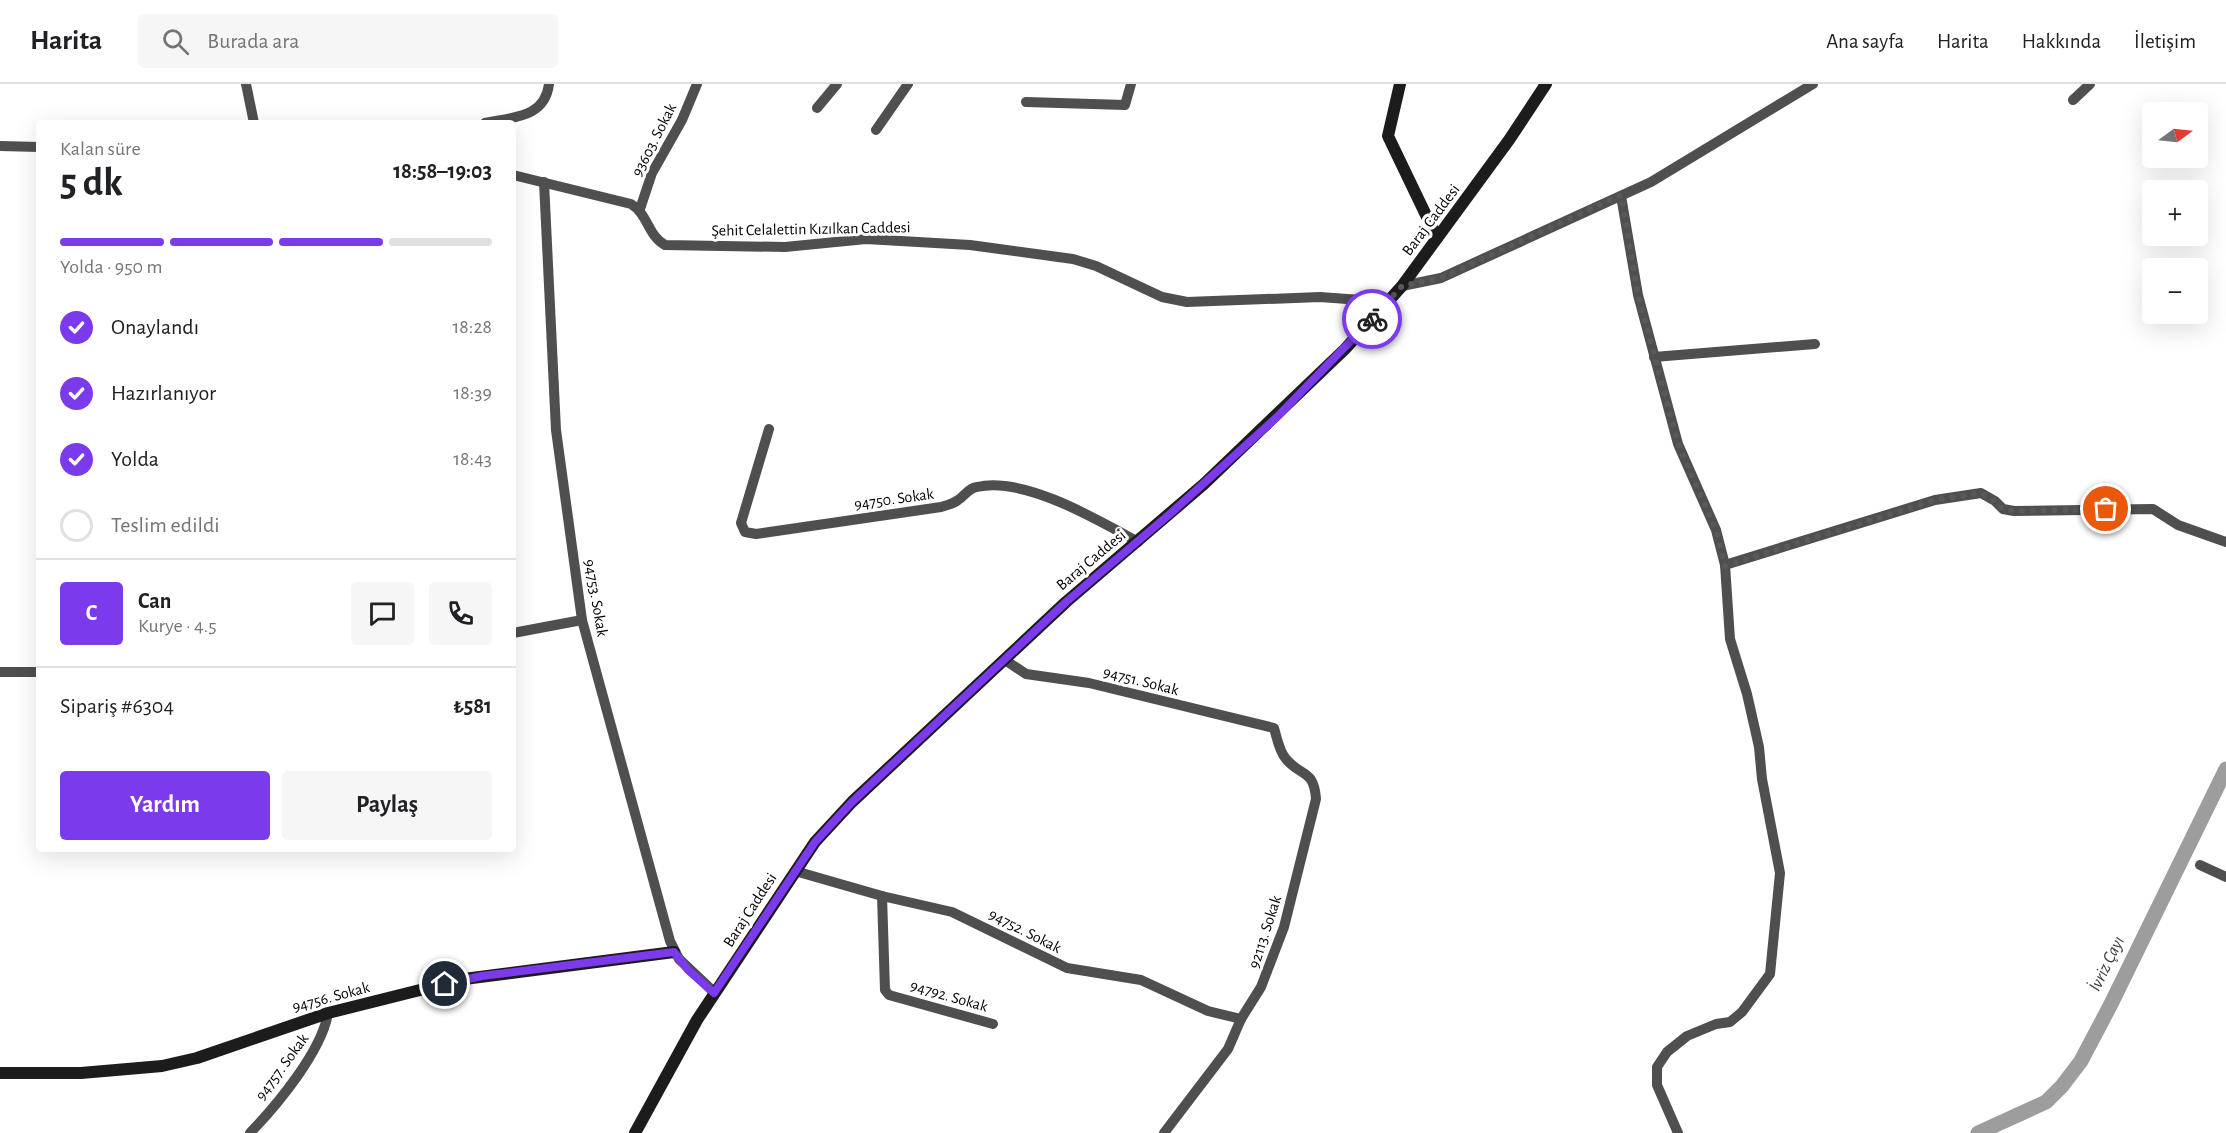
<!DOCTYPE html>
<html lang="tr">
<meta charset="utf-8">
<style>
body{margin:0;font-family:"Alegreya Sans",sans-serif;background:#f6f6f6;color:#202124;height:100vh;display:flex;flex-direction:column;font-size:22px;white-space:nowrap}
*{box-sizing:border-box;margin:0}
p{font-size:20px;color:#757577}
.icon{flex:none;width:33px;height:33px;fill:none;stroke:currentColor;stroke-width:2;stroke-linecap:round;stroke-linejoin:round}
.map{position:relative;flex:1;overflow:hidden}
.details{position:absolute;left:36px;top:36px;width:480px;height:732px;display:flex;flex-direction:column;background:#fff;border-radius:6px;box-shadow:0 6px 24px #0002}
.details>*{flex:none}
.needle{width:39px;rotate:75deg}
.buttons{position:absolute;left:2142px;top:18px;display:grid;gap:12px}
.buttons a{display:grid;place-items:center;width:66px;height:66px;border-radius:6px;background:#fff;box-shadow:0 6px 24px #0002;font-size:30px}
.pin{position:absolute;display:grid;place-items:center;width:51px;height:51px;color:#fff;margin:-26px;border:3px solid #fff;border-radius:50%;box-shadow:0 2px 6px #0007}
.courier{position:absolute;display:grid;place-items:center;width:60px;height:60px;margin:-30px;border:4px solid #7c3aed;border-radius:50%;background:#fff;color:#222;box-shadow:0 2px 8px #0007}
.overview em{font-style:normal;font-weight:700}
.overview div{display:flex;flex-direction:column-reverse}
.overview{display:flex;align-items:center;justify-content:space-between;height:102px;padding:0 24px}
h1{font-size:39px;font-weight:700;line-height:45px}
.bar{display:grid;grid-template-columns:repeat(4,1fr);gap:9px 6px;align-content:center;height:72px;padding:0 24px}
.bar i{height:8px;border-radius:4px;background:#e0e0e0}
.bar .selected{background:#7c3aed}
.bar p{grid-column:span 4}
.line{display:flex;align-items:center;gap:15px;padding:0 24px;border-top:2px solid #e0e0e0}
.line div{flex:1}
.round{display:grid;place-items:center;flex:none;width:63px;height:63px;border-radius:6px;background:#f6f6f6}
ol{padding:0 24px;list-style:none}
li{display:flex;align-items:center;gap:18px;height:66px}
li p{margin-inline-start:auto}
li .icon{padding:6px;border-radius:50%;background:#7c3aed;color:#fff;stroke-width:4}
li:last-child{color:#757577}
li i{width:33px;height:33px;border:3px solid #e0e0e0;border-radius:50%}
.action{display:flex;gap:12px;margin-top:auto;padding:12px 24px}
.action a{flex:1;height:69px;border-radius:6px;background:#7c3aed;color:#fff;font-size:24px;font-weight:700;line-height:69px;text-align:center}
.action a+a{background:#f6f6f6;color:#202124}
header{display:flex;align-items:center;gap:36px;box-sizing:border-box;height:84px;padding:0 30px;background:#fff;border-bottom:2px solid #e0e0e0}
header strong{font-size:28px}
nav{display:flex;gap:33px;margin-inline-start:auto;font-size:21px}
.search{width:420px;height:54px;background:#f6f6f6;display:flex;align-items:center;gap:15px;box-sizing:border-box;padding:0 21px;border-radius:6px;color:#757577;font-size:22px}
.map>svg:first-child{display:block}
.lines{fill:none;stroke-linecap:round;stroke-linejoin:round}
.river{stroke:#9d9d9d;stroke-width:15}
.street{stroke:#4f4f4f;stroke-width:10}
.secondary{stroke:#1c1c1c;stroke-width:12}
.done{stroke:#595959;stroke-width:6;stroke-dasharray:0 10.8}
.route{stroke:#7c3aed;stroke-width:8}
.labels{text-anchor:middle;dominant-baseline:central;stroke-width:6;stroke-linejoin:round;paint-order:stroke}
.street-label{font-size:16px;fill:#000;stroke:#fff}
.water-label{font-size:18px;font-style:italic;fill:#3e3e3e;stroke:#fff}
</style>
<header>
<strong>Harita</strong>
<div class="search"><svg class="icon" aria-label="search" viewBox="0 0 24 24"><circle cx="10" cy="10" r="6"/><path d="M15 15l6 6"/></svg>Burada ara</div>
<nav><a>Ana sayfa</a><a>Harita</a><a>Hakkında</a><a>İletişim</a></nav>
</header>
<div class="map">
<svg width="2226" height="1049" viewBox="0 0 2226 1049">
<rect width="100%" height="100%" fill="#fff"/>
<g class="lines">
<polyline class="river" points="1978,1049 2046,1018 2062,1002 2081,977 2111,920 2226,685"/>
<g class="street">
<polyline points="246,0 254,39"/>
<polyline points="2073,16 2090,0"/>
<polyline points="1026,18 1125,21 1131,0"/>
<polyline points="817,24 837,0"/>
<path d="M 485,39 C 513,33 545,34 549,0"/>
<polyline points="876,46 908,0"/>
<polyline points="0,62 39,63"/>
<path d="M 513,91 L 631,120 C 648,130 648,152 665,161 L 785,163 L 866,155 L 970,161 L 1073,175 L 1096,182 L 1162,213 L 1187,218 L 1320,213 L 1388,218"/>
<polyline points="544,98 556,346 582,536 670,857 679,875 715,909"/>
<polyline points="1621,112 1638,211 1678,360 1716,446 1725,481 1730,555 1747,610 1759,663 1762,695 1780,789 1770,890 1742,928 1730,938 1716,940 1687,952 1667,968 1657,983 1657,1001 1678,1049"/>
<polyline points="640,125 652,89 682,36 697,0"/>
<polyline points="1402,202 1441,194 1651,98 1813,0"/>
<polyline points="1654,273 1815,260"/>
<path d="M 769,345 L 741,439 L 745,448 L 756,450 L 941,423 C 947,421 953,420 958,416 C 965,412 968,404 977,403 C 1024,392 1098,436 1138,458"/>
<polyline points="1725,481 1935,416 1981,409 1995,417 2003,425 2014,427 2153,425 2178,441 2226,458"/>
<polyline points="513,549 582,536"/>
<path d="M 1005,576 L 1026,590 L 1089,599 L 1274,644 C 1277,654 1279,667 1286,675 C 1301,693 1314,685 1316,715 L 1284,843 L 1261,903 L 1241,935 L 1228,965 L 1164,1049"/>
<polyline points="0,588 39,588"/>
<polyline points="2200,781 2226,793"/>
<polyline points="795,787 882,812 952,828 1067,884 1141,896 1208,927 1241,935"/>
<polyline points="882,812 885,906 889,911 993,940"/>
<path d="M 250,1049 C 277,1021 322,967 328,929"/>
</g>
<g class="secondary">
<polyline points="1400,0 1388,52 1437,154"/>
<polyline points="0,989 81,989 162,982 197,974 328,929 464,895 674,868"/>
<polyline points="635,1049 697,936 815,758 852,718 1066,518 1204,400 1345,265 1402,202 1509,56 1546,0"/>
</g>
</g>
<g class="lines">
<polyline class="done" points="1372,235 1402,202 1441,194 1621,111 1638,211 1678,360 1716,446 1725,482 1935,416 1981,409 1995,417 2003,425 2014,427 2106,425"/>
<polyline class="route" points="445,900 482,892 674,868 688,886 714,909 815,758 852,718 1066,518 1171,429 1277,333 1372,235"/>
</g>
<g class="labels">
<g class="street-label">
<text transform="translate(654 56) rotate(-63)">93603. Sokak</text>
<text transform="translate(1431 136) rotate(-53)">Baraj Caddesi</text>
<text transform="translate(811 145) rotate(-1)">Şehit Celalettin Kızılkan Caddesi</text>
<text transform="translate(894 415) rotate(-8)">94750. Sokak</text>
<text transform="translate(1091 476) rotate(-40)">Baraj Caddesi</text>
<text transform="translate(596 514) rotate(80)">94753. Sokak</text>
<text transform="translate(1141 597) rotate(14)">94751. Sokak</text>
<text transform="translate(750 826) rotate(-57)">Baraj Caddesi</text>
<text transform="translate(1025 847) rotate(27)">94752. Sokak</text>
<text transform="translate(1265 848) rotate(-72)">92113. Sokak</text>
<text transform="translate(949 912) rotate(16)">94792. Sokak</text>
<text transform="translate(331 913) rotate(-15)">94756. Sokak</text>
<text transform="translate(282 983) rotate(-54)">94757. Sokak</text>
</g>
<g class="water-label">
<text transform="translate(2107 880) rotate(-64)">İvriz Çayı</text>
</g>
</g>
</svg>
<div class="buttons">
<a><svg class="needle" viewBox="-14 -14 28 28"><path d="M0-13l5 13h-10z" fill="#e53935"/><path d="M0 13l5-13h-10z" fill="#757577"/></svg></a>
<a>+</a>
<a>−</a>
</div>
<div class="pin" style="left:2106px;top:425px;background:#ea580c"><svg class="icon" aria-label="bag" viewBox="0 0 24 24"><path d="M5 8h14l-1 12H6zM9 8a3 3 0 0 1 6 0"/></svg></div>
<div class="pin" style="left:445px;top:900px;background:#1f2937"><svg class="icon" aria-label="home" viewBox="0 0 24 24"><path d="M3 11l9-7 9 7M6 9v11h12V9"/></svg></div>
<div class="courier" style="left:1372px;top:235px"><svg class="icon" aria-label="bike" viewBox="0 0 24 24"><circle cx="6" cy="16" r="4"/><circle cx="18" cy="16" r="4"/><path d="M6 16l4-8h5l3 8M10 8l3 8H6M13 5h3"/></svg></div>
<section class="details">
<div class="overview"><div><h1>5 dk</h1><p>Kalan süre</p></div><em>18:58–19:03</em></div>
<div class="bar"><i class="selected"></i><i class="selected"></i><i class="selected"></i><i></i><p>Yolda · 950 m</p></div>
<ol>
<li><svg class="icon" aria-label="check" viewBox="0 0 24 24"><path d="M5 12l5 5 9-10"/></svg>Onaylandı<p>18:28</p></li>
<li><svg class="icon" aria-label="check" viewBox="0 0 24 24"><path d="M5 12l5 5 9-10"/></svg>Hazırlanıyor<p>18:39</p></li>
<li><svg class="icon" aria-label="check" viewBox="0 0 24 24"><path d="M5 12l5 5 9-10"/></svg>Yolda<p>18:43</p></li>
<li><i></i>Teslim edildi</li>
</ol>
<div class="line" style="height:108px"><b class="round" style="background:#7c3aed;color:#fff">C</b><div><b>Can</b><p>Kurye · 4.5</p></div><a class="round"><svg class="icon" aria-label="chat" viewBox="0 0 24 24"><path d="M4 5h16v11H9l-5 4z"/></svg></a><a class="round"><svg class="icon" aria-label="phone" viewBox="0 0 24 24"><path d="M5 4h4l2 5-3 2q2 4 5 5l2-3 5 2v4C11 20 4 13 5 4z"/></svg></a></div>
<div class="line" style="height:78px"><div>Sipariş #6304</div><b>₺581</b></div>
<div class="action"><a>Yardım</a><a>Paylaş</a></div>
</section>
</div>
